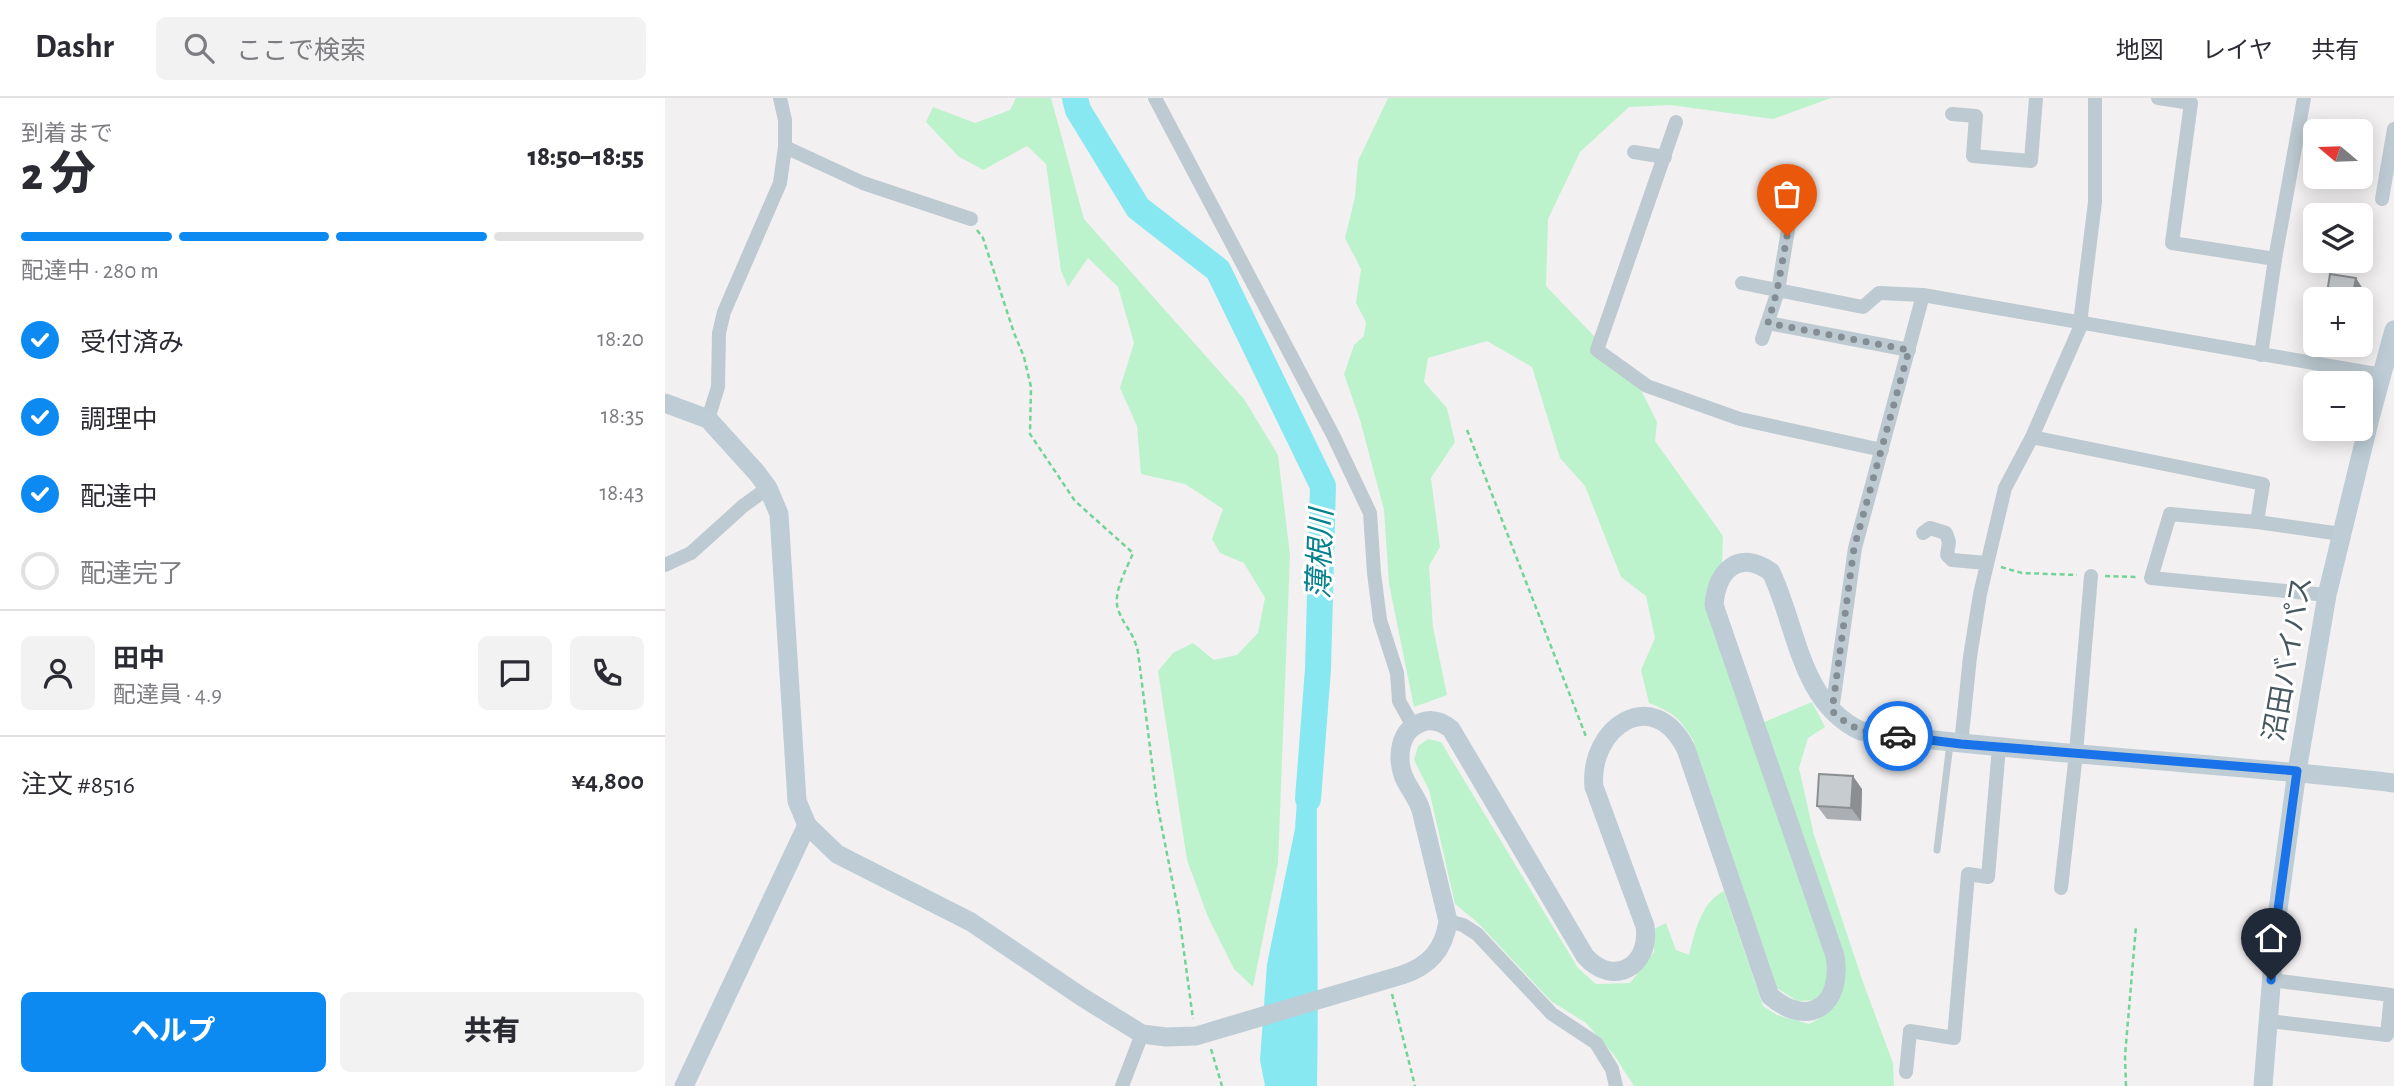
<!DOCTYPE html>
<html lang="ja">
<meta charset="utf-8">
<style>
body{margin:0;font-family:"Alegreya Sans","Noto Sans JP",sans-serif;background:#f2f2f3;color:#2b2b33;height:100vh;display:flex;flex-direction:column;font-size:26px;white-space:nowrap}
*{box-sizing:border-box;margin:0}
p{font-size:23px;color:#7c7c81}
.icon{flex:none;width:38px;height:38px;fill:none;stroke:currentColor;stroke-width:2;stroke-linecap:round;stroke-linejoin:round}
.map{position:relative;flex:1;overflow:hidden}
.side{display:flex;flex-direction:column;background:#fff;width:665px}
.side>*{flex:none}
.needle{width:46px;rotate:289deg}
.controls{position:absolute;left:1638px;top:21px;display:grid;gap:14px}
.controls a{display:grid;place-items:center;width:70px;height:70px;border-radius:10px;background:#fff;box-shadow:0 4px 18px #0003;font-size:35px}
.pin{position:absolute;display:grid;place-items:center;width:60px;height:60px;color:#fff;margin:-72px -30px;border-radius:50% 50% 50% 0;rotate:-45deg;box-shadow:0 0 7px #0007}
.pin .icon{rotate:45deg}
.courier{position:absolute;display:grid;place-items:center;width:70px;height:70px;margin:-35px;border:5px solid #1a73e8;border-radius:50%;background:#fff;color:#222;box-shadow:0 2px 9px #0007}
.summary em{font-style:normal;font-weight:800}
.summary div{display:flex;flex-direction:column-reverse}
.summary{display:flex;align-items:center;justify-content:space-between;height:119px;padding:0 21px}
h1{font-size:46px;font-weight:800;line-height:52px}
.bar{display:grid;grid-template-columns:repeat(4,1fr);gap:10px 7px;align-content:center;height:84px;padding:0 21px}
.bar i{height:9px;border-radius:5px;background:#e1e1e2}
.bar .selected{background:#0d8af1}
.bar p{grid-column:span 4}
.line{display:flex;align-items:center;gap:18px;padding:0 21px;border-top:2px solid #e1e1e2}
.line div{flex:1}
.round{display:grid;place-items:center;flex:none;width:74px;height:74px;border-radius:10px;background:#f2f2f3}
ol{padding:0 21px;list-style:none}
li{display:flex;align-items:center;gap:21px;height:77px}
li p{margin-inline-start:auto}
li .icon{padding:7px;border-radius:50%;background:#0d8af1;color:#fff;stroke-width:4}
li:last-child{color:#7c7c81}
li i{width:38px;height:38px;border:4px solid #e1e1e2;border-radius:50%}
.cta{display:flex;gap:14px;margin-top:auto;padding:14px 21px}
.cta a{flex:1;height:80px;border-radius:10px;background:#0d8af1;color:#fff;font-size:28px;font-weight:800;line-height:80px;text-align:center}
.cta a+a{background:#f2f2f3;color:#2b2b33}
header{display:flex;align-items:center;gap:42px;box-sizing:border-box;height:98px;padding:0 35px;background:#fff;border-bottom:2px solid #e1e1e2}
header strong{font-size:33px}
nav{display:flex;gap:38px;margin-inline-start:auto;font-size:24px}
.search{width:490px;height:63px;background:#f2f2f3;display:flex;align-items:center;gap:18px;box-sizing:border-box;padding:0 24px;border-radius:10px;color:#7c7c81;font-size:26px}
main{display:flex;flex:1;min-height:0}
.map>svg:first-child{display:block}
.green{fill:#bdf3cc}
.water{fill:#87e8f2}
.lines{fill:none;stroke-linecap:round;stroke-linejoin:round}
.river{stroke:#87e8f2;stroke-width:26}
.path{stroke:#72d398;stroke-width:2.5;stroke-dasharray:5 3.5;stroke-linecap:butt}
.lane{stroke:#bdcad1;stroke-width:7}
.street{stroke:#bdcad1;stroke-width:14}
.secondary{stroke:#bdccd5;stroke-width:19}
.wall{fill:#abafb3}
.shaded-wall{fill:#8b8f92}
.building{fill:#c7ccd0;stroke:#8b8f92;stroke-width:2}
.done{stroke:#838d93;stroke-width:7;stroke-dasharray:0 12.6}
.route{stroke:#1a73e8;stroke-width:9}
.labels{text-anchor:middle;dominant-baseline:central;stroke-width:6;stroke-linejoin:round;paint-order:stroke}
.street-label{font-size:28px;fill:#475760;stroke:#fff}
.water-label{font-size:30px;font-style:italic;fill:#06818e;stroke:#fff}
</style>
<header>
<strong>Dashr</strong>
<div class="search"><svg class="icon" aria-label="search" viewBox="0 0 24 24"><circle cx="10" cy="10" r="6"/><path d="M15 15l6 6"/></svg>ここで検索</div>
<nav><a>地図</a><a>レイヤ</a><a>共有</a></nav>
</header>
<main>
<section class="side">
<div class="summary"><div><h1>2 分</h1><p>到着まで</p></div><em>18:50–18:55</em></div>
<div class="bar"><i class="selected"></i><i class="selected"></i><i class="selected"></i><i></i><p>配達中 · 280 m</p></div>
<ol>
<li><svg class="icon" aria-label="check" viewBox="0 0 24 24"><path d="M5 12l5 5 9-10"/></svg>受付済み<p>18:20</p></li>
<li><svg class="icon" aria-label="check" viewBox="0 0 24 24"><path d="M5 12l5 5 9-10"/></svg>調理中<p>18:35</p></li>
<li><svg class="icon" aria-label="check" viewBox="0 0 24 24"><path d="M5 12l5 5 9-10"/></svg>配達中<p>18:43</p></li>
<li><i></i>配達完了</li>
</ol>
<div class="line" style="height:126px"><a class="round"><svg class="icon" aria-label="person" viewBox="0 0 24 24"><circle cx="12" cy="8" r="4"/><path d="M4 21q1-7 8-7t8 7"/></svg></a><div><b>田中</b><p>配達員 · 4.9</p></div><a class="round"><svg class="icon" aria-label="chat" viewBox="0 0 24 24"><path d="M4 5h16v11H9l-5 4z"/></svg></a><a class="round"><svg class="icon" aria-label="phone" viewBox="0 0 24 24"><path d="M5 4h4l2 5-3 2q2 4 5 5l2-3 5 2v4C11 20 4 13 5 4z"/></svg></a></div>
<div class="line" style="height:91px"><div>注文 #8516</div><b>¥4,800</b></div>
<div class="cta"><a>ヘルプ</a><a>共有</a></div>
</section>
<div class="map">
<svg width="1729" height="988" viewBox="0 0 1729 988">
<rect width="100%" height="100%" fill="#f3f0f1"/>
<g class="green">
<polygon points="351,0 386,0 419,121 579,301 613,357 625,457 613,765 588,889 569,871 543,819 522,762 493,573 508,555 528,545 549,562 572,557 593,535 600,500 579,465 555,455 547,441 558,411 520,386 476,376 472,328 455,290 469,245 453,189 423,160 403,189 396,173 381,66 362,48 318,72 293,58 261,24 268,9 310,25 345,12"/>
<path d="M 723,0 L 1166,0 L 1108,21 L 1005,7 L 964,9 L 915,54 L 883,121 L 881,188 L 971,282 L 992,324 L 990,343 L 1058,438 L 1057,468 L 1049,479 L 1164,858 L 1163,886 L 1151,902 L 1132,903 L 1112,890 L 1028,642 C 1014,619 1009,615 984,605 L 976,572 L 990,540 L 981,498 L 956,479 L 920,388 L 895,360 L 867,269 L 822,243 L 763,260 L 759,284 L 782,310 L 790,344 L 766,380 L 775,449 L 764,468 L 768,529 L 782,597 L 749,609 L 724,486 L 719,412 L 695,322 L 679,276 L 689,247 L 699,238 L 701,224 L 691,205 L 696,171 L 680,140 L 690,99 L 693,63 Z"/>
<path d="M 1147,604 L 1160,629 L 1143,640 L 1134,670 L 1149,737 L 1198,884 L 1228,965 L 1229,988 L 969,988 L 949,957 L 921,925 L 886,903 L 813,825 L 790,806 L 764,692 L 749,662 L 753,648 L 763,641 L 776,644 L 913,870 L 931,886 L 965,885 L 989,854 L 989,831 L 1001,825 L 1011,852 L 1024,857 C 1030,834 1036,804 1059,793 L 1098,908 L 1112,917 L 1144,926 C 1164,916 1170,909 1178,888 L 1097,625 Z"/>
</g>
<path class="water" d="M 635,659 L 652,674 C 651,779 654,883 652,988 L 600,988 L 595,962 L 602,866 L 630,731 Z"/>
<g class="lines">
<polyline class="river" points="410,0 413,12 473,110 553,172 658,388 653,571 643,701"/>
<g class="path">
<path d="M 312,132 L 318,140 L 349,235 L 359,259 L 366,289 L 365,336 L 410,403 L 468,455 C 462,471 446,496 454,514 C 461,531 468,533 473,554 L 492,705 L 514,817 L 528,921"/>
<polyline points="802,332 922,641"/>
<polyline points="1336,469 1357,475 1412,477"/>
<polyline points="1440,478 1472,479"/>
<polyline points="727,896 750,988"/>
<polyline points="546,951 557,988"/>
<polyline points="1461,988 1460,958 1471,828"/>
</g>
<polyline class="lane" points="1272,752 1285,646"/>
<g class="street">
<polyline points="490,0 668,337 705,415 709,475 715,522 732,575 734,603 748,628"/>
<polyline points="1493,0 1526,5 1507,145 1610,161"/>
<polyline points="1287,16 1311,18 1308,58 1366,63 1371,0"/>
<polyline points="1011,24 932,252 982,288 1075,321 1217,352"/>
<polyline points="120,49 198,85 306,121"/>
<polyline points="969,54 1000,59"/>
<polyline points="1717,101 1729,31"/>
<polyline points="1077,185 1198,209 1214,195 1258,197 1717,277"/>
<polyline points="1103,225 1244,252"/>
<polyline points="1097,241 1113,193 1131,83"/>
<polyline points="1596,257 1610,161 1639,0"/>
<polyline points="43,321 53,289 54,235 59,214 115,85 120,49 120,22 115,0"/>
<polyline points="1367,339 1598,386 1592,424"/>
<polyline points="1258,435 1265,430 1281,435 1284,444 1282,457 1287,462 1322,465"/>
<polyline points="0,467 26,455 78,408 103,390"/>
<polyline points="1662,497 1486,480 1505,416 1592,424 1676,436"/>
<polyline points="1167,613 1190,450 1258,197"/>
<polyline points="1296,646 1305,559 1315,496 1340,390 1367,339 1417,225 1416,217 1430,104 1430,0"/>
<polyline points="1396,790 1411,655 1426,478"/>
<polyline points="783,823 798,827 812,836 887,916 931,945 947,971 951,988"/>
<polyline points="1604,923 1722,937 1726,897 1606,882"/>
<polyline points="1241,974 1245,933 1289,940 1303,776 1323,779 1334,649"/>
<polyline points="457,988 477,936"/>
</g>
<g class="secondary">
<path d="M 0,305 L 43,321 L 92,375 L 103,390 L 114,416 L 132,703 L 142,727 L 172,756 L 306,824 L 417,899 L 477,936 L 501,939 L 531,938 L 737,877 C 764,868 779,852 783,823 L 756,712 C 752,699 743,690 738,677 C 732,659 734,633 755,625 C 766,620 777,624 786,631 L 920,858 C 948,890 986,868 980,828 L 929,689 C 923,630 988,585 1021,651 L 1105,898 C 1145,932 1178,906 1170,858 L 1049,507 C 1052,472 1074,451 1106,474 C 1132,528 1135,605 1196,633 C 1373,657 1552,664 1729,685"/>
<polyline points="19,988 142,727"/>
<polyline points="1598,988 1611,826 1632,673 1662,497 1705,320 1729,232"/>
</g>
</g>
<polygon class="wall" points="1197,691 1196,723 1162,721 1152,708"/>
<g class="shaded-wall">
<polygon points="1691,180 1700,194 1696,223 1696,201 1687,201"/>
<polygon points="1188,678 1197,691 1196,723 1186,710"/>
</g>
<g class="building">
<polygon points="1665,176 1691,180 1687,201 1661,201"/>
<polygon points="1154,676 1188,678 1186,710 1152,708"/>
</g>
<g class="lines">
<path class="done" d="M 1122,138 L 1112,193 L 1103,225 L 1244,252 L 1189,450 L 1167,613 C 1192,635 1201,634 1233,638"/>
<polyline class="route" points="1233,638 1296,646 1632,673 1611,826 1606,882"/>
</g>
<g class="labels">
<g class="street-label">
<text transform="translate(1624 561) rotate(-80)">沼田バイパス</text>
</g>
<g class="water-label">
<text transform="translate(656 456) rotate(-88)">薄根川</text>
</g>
</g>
</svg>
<div class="controls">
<a><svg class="needle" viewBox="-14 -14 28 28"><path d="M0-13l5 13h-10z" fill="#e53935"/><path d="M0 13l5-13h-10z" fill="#7c7c81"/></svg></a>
<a><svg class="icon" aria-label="layers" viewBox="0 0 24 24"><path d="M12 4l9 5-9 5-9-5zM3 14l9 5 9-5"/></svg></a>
<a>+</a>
<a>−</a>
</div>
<div class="pin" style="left:1122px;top:138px;background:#ea580c"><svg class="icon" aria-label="bag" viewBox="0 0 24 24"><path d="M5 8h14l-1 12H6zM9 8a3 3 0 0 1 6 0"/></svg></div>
<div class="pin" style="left:1606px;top:882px;background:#1f2937"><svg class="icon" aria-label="home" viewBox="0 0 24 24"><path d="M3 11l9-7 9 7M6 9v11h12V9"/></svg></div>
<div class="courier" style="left:1233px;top:638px"><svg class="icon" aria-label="car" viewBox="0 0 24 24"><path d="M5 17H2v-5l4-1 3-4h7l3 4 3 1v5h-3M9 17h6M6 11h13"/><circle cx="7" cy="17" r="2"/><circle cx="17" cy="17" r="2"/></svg></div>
</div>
</main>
